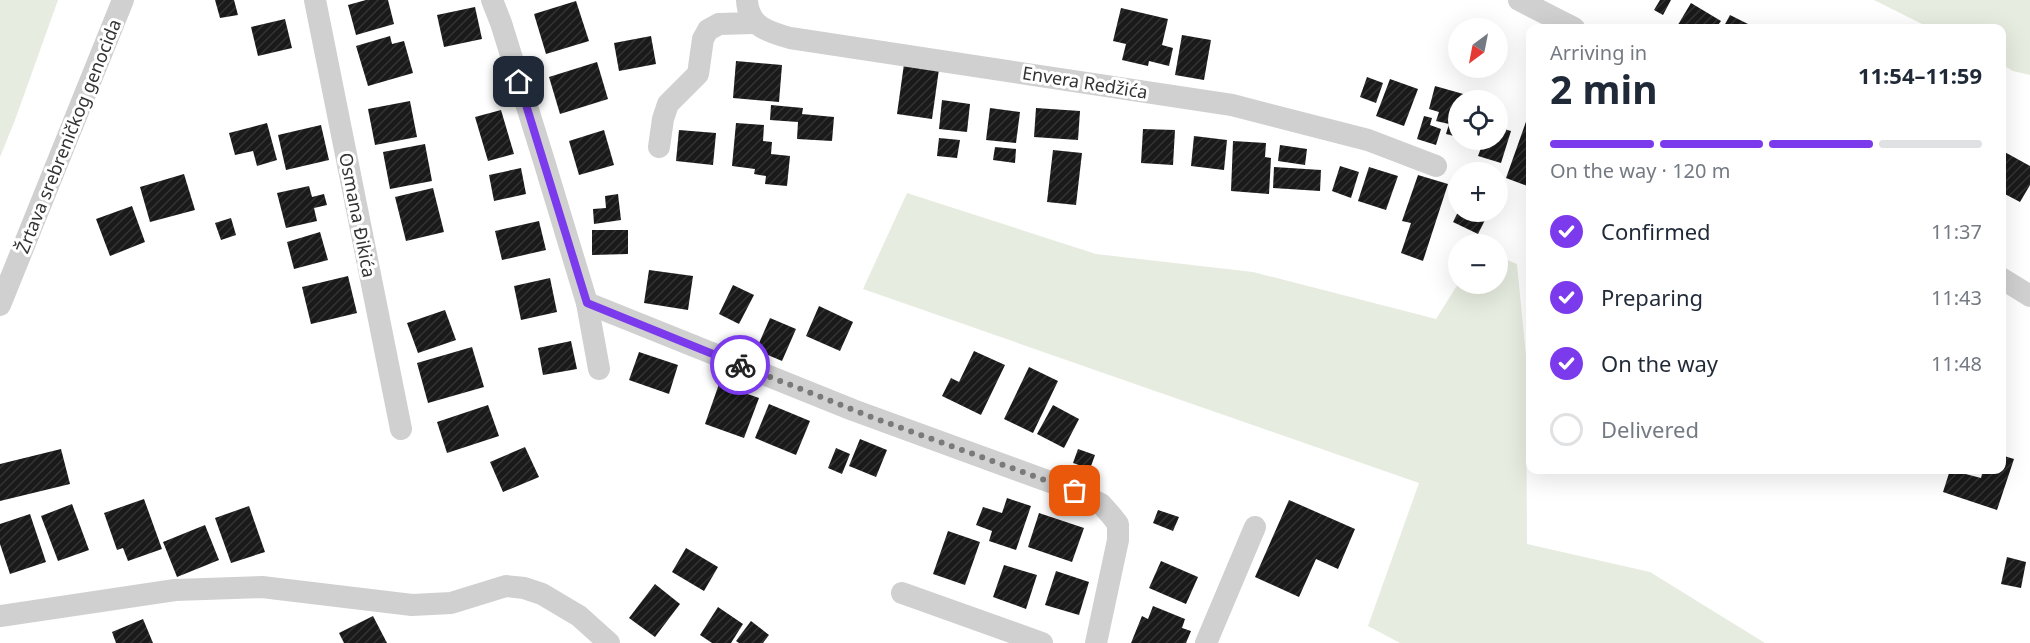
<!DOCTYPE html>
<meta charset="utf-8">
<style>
body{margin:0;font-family:"Noto Sans",sans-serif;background:#f6f6f7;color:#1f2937;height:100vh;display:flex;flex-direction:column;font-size:22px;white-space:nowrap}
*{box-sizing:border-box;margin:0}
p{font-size:20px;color:#747a83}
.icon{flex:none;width:33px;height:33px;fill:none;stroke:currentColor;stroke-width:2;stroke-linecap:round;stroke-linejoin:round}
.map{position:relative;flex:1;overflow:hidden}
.drawer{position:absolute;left:1526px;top:24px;width:480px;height:450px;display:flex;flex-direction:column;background:#fff;border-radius:12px;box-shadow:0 6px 24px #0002}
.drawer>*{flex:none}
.needle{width:39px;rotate:212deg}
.tools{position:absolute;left:1448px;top:18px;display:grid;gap:12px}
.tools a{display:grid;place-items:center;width:60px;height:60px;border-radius:50%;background:#fff;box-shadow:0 6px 24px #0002;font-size:30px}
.pin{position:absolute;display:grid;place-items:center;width:51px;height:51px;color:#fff;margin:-26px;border-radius:12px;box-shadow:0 3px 9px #0006}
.courier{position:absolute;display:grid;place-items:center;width:60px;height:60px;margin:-30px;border:4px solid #7c3aed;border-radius:50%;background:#fff;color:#222;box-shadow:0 2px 8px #0007}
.headline em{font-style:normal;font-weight:700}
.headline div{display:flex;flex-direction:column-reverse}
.headline{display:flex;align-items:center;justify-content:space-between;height:102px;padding:0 24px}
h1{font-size:39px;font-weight:700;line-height:45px}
.bar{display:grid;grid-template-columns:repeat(4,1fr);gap:9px 6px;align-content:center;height:72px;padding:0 24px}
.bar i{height:8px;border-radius:4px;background:#e0e1e3}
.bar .current{background:#7c3aed}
.bar p{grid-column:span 4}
ol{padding:0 24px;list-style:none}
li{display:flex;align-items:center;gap:18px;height:66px}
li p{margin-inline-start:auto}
li .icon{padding:6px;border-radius:50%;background:#7c3aed;color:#fff;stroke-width:4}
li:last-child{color:#747a83}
li i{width:33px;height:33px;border:3px solid #e0e1e3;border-radius:50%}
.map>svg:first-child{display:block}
.grass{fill:#e6ecdf}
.building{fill:url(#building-hatch)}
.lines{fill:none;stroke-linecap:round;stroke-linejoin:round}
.minor{stroke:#d0d0d0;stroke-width:22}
.done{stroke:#7a7a7a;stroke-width:6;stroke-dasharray:0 10.8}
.route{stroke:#7c3aed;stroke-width:8}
.labels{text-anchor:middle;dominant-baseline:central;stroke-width:6;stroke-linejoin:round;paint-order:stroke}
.street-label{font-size:18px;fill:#333;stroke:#fff}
</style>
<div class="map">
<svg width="2030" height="643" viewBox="0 0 2030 643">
<defs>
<pattern id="building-hatch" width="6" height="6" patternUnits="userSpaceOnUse" patternTransform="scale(1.5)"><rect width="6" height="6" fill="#1a1a1a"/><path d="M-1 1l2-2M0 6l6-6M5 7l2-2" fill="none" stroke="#333"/></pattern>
</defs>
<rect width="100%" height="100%" fill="#fff"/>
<g class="grass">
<polygon points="0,0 58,0 15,120 0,157"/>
<polygon points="1874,0 2030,0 2030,75 2013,71 2001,64 2001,28 1930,28"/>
<polygon points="907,193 1096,254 1253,272 1436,319 1458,284 1497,284 1497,256 1517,264 1526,356 1527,544 1650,572 1765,643 1400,643 1368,626 1419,483 863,289"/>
</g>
<g class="building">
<polygon points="215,0 234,0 238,15 220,18"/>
<polygon points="366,0 388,0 394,24 356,35 348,5"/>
<polygon points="1660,0 1671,0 1663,15 1654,10"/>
<polygon points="576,1 589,41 546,54 534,14"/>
<polygon points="1691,3 1721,21 1716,28 1676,28"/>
<polygon points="475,7 482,39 444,47 437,15"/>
<polygon points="1121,8 1168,19 1162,45 1173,48 1169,66 1149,61 1148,66 1122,60 1126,44 1113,41"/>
<polygon points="1730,15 1756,28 1723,28"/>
<polygon points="285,19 292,48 258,56 251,27"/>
<polygon points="1182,35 1211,40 1204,80 1175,75"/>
<polygon points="390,36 392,44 404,41 413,73 368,86 356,46"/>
<polygon points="651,36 656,64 619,71 614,43"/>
<polygon points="736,61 782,65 779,102 733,98"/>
<polygon points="597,62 608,99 560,114 549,77"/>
<polygon points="904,64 939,69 932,119 897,114"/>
<polygon points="1367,77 1383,83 1376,103 1360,97"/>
<polygon points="1390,79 1418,89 1404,126 1376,116"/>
<polygon points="1435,86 1481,99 1481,100 1458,100 1458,137 1446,134 1449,124 1436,121 1439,112 1429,109"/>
<polygon points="942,100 970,104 967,132 939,129"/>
<polygon points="410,101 417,137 375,145 368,109"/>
<polygon points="771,105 803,108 802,114 834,117 832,141 797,139 798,122 770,120"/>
<polygon points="990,108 1020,112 1016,143 986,140"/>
<polygon points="1036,108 1080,111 1078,140 1034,137"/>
<polygon points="501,110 514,154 488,161 475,117"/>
<polygon points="1424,116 1432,118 1430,125 1441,129 1436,145 1417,139"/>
<polygon points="1528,116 1530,117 1530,187 1506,178"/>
<polygon points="267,123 277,160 257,166 253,151 235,155 229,133"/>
<polygon points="736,123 764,125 763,141 772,142 771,154 790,156 787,186 765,184 766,176 754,174 755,169 732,166"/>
<polygon points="321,125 329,160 286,170 278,135"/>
<polygon points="1497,127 1511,131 1501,163 1478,156 1484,140 1497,140"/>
<polygon points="1143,129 1175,130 1173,165 1141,163"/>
<polygon points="604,130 614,165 579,175 569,141"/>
<polygon points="679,130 716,133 713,165 676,161"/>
<polygon points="1194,136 1227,140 1224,170 1191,166"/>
<polygon points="939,138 960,140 957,158 937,156"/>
<polygon points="1233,141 1266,143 1265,157 1271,158 1269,194 1231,191"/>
<polygon points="425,144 432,181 390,189 383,152"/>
<polygon points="1280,145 1307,149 1305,165 1278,161"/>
<polygon points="995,147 1016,149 1015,163 993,160"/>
<polygon points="1053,150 1082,153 1076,205 1047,202"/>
<polygon points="2001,150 2030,166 2030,185 2020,202 2001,192"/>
<polygon points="1340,166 1359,172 1351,198 1332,191"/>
<polygon points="1274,167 1321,170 1320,191 1273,188"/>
<polygon points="1369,167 1398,176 1386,210 1358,201"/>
<polygon points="521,168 526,194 494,201 489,175"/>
<polygon points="184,174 195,210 150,222 140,187"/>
<polygon points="1418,175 1448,184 1423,261 1401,253 1411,223 1402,221"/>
<polygon points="309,186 312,197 324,194 327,205 314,208 317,221 286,228 277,193"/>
<polygon points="433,188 444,232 406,241 395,197"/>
<polygon points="618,194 621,220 594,224 593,209 606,208 605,196"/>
<polygon points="132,206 145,242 110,256 96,219"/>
<polygon points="1458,212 1489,212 1478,234 1453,222"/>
<polygon points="231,218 236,235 221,240 215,223"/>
<polygon points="539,221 546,250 502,260 495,231"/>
<polygon points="592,230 628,230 628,254 592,255"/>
<polygon points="320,232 328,260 294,269 287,242"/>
<polygon points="649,270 693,276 688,310 644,303"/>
<polygon points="348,276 357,313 311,324 302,287"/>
<polygon points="550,278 557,312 521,320 514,286"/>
<polygon points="733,285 754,295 739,324 719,314"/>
<polygon points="819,306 853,322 840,351 806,336"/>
<polygon points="445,310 456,340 418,353 407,323"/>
<polygon points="770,318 796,329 782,361 756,350"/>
<polygon points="571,341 577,369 543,375 538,348"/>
<polygon points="472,347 484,387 428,403 417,363"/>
<polygon points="974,351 1005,365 981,415 942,396 951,378 959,382"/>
<polygon points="639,352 678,365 669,394 629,380"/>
<polygon points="1029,367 1058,381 1033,433 1004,419"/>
<polygon points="719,384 759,398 744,438 705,424"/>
<polygon points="769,404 810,421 796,455 755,438"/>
<polygon points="488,405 499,436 447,453 437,422"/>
<polygon points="1053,405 1079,419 1064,448 1037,434"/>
<polygon points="860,439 887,450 876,477 849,466"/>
<polygon points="525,447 539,477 503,492 490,462"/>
<polygon points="836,448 850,454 842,474 828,468"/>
<polygon points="61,449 70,484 0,501 0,464"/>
<polygon points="1078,449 1095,455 1090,469 1073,463"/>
<polygon points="2001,455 2014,459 1997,510 1943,492 1950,470 1981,478 1983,470 2001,470"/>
<polygon points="1007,498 1031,506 1016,550 989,541 992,531 976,525 983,507 1002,513"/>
<polygon points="144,499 162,549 128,561 123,548 117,550 104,513"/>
<polygon points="1289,500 1355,529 1338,569 1316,559 1299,597 1255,577"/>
<polygon points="72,504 89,550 58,561 41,516"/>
<polygon points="249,506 265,552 231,563 215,518"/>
<polygon points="1158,510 1179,517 1173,531 1153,523"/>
<polygon points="1039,513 1084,528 1072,562 1028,547"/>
<polygon points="30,514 46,562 10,574 0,544 0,524"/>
<polygon points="205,525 219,560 177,577 163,542"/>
<polygon points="948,531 980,542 965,585 933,574"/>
<polygon points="686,548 718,567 704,591 672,572"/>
<polygon points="2007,557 2026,562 2021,588 2001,584"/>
<polygon points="1161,561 1198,577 1186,604 1149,588"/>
<polygon points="1004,565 1037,575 1026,609 993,597"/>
<polygon points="1056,571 1089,582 1079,615 1045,605"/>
<polygon points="655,584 680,604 655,637 629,618"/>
<polygon points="1153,606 1185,619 1182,628 1191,631 1186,643 1131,643 1142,616 1148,619"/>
<polygon points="718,607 743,624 731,643 712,643 700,635"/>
<polygon points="373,616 387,643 344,643 339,633"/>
<polygon points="143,619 153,643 116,643 112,632"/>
<polygon points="751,621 769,635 763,643 739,643 736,641"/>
</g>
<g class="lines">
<g class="minor">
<polyline points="315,0 401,429"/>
<polyline points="492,0 501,23 544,161 587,303 599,369"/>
<path d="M 747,0 C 748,26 768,32 790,38 L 1232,105 L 1368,140 L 1436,166"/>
<polyline points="1519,0 1574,28"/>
<polyline points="659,147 663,119 668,104 698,74 703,39 708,30 719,24 754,23"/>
<polyline points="2001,278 2030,296"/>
<polyline points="587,303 853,410 1075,491 1101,504 1110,514 1118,524 1118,540 1096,643"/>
<polyline points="0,305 123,0"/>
<polyline points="902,593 1042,643"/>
<polyline points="0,616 175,590 262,587 412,605 451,603 506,586 524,588 542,594 579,616 609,643"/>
<polyline points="1206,643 1255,527"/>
</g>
</g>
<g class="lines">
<polyline class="done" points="740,365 874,418 1075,491"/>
<polyline class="route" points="519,82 587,303 740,365"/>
</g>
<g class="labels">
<g class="street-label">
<text transform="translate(1085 82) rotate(9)">Envera Redžića</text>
<text transform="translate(68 136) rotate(-68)">Žrtava srebreničkog genocida</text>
<text transform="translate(358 215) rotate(79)">Osmana Đikića</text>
</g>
</g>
</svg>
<div class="tools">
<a><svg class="needle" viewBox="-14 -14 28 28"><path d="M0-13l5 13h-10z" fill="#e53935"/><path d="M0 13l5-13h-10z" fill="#747a83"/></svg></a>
<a><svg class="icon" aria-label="locate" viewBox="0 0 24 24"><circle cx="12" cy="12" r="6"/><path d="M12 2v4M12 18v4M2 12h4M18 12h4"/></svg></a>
<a>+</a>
<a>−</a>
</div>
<div class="pin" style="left:1075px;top:491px;background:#ea580c"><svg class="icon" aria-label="bag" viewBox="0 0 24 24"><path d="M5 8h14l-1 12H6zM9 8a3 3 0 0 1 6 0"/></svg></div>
<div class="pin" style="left:519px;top:82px;background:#1f2937"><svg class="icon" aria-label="home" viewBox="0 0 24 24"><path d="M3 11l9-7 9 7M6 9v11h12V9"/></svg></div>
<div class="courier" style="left:740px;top:365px"><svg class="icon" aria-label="bike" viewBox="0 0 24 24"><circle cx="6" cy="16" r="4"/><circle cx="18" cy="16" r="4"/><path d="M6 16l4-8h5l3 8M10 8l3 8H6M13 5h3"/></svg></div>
<section class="drawer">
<div class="headline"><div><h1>2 min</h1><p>Arriving in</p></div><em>11:54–11:59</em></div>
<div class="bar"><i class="current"></i><i class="current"></i><i class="current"></i><i></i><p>On the way · 120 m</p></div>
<ol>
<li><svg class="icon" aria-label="check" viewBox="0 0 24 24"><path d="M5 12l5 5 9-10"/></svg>Confirmed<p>11:37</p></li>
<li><svg class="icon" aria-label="check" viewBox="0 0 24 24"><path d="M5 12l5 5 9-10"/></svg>Preparing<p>11:43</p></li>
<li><svg class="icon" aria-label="check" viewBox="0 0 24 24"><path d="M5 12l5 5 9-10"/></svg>On the way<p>11:48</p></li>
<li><i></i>Delivered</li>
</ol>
</section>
</div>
